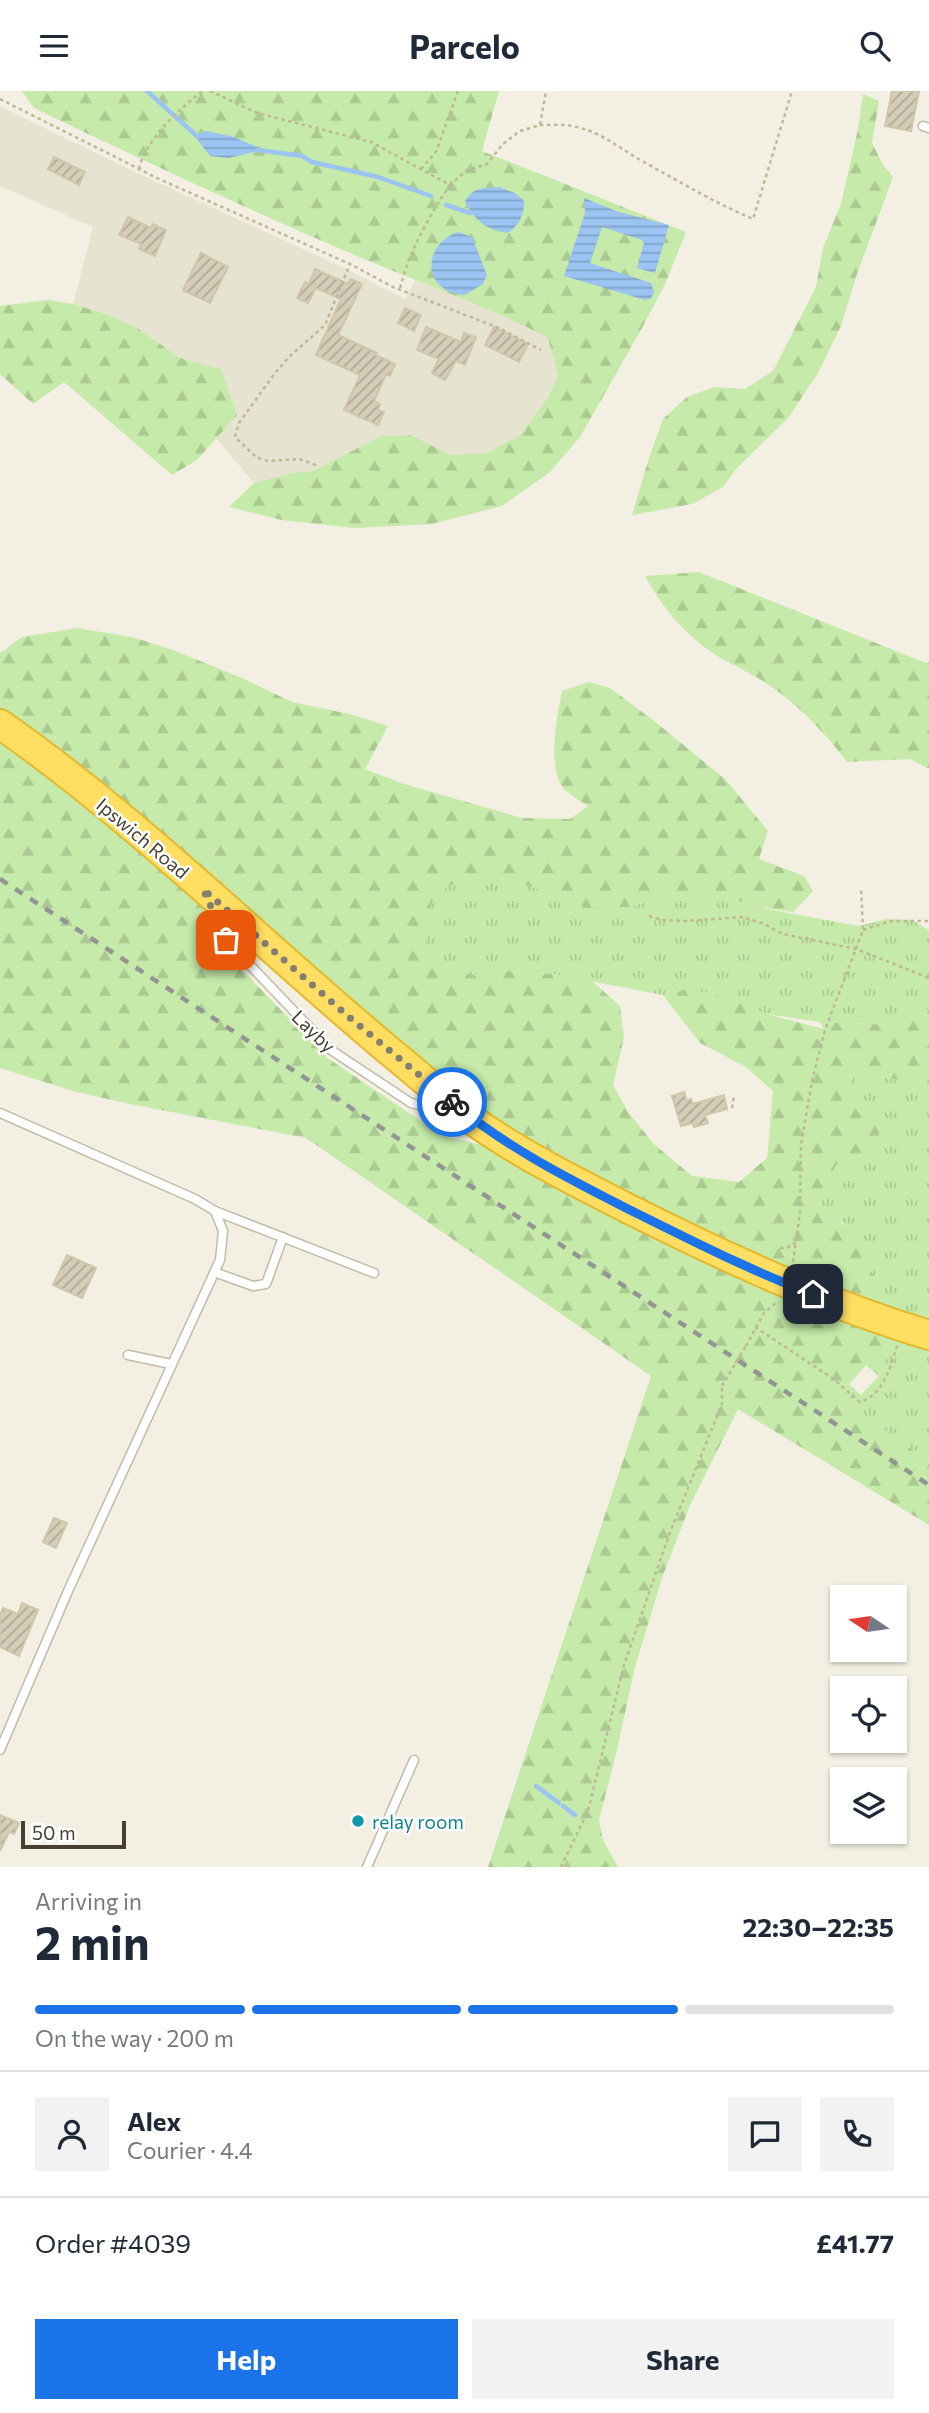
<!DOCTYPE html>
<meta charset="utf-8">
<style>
body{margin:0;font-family:Commissioner,sans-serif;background:#f2f2f3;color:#1f2937;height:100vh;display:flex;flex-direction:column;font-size:26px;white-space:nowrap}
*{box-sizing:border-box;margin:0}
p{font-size:23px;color:#747a83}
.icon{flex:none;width:38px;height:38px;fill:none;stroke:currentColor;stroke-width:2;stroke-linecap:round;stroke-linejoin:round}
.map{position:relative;height:1776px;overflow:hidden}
.details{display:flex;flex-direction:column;background:#fff;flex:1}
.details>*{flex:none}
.needle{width:46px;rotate:283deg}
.buttons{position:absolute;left:830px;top:1494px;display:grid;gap:14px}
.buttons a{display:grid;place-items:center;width:77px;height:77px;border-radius:0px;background:#fff;box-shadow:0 2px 5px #0004;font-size:35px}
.scale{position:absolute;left:21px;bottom:18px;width:105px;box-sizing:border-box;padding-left:7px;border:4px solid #454033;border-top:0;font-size:19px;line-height:24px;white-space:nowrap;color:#454033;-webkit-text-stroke:5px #fff;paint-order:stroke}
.pin{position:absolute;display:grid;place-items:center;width:60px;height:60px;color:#fff;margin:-30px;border-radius:14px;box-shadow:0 4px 10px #0006}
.courier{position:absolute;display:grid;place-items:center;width:70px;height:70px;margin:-35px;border:5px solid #1a73e8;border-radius:50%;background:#fff;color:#222;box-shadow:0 2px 9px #0007}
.summary em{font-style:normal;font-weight:700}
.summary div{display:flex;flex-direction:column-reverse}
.summary{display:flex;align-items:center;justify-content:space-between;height:119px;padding:0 35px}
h1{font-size:46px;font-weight:700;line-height:52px}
.bar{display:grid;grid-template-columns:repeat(4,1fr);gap:10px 7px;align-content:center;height:84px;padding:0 35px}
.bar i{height:9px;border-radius:5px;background:#e0e1e3}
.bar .selected{background:#1a73e8}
.bar p{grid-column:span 4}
.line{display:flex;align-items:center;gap:18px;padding:0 35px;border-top:2px solid #e0e1e3}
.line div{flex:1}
.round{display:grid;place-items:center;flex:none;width:74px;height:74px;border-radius:0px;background:#f2f2f3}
.cta{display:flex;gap:14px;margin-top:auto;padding:14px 35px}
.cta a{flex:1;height:80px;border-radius:0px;background:#1a73e8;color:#fff;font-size:28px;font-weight:700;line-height:80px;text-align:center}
.cta a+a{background:#f2f2f3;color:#1f2937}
header{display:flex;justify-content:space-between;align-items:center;height:91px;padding:0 35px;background:#fff;font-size:32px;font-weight:700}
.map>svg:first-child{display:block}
.residential{fill:#e7e3d1}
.grass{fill:url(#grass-tufts)}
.forest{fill:url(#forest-firs)}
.water{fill:url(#water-rules)}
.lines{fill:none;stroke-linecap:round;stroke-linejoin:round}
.stream{stroke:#9bc4f3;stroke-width:4.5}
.building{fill:url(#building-hatch);stroke:#d0c6ab;stroke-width:2}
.lane-casing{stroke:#c1bca8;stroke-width:11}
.highway-casing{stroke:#e5b82b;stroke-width:32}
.path{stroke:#c1b796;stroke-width:2.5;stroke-dasharray:3.5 3.5;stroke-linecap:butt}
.lane{stroke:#fff;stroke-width:8}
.highway{stroke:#ffde62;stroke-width:28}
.rail{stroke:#949494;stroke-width:4.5;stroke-dasharray:9 9;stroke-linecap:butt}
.path-bridge{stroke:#c1b796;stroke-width:2.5;stroke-dasharray:3.5 3.5;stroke-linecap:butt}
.done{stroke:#827e71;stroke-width:7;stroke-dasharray:0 12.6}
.route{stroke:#1a73e8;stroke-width:9}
.culture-dot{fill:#0f9aa8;stroke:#fff;stroke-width:2.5}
.labels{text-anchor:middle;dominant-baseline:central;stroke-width:5;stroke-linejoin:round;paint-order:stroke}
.street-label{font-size:19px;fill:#454033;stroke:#fff}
.culture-label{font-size:19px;fill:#0d838f;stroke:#fff;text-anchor:start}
</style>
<header><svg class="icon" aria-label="menu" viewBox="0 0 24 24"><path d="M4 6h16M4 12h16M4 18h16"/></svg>Parcelo<svg class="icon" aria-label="search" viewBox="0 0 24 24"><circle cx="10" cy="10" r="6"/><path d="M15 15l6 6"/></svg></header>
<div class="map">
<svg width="929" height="1776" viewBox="0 0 929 1776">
<defs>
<pattern id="grass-tufts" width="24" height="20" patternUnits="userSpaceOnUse" patternTransform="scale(1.75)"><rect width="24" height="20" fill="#c5eaa9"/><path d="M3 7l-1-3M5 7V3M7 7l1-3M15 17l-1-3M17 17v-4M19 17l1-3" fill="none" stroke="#abca92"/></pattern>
<pattern id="forest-firs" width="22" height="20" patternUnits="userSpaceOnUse" patternTransform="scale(1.75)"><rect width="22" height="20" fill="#c5eaa9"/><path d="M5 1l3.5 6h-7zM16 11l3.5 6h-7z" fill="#abca92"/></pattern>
<pattern id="water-rules" width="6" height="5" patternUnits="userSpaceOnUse" patternTransform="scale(1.75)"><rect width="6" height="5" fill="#9bc4f3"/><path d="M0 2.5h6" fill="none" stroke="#80a1c5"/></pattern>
<pattern id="building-hatch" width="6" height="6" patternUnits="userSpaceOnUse" patternTransform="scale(1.75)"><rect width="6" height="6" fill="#d5cdb8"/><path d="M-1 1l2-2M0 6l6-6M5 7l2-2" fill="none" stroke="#afa896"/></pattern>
</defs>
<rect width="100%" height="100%" fill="#f3f0e3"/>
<polygon class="residential" points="0,15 135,81 342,176 405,208 415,189 506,224 548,246 558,285 548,306 521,343 487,362 451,364 411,344 381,345 313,380 292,382 254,392 216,347 236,324 221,279 180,267 139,238 112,225 73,213 93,136 0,95"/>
<g class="grass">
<polygon points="498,786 541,799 629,816 671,803 712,800 752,815 858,835 887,828 912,829 929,839 929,918 897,934 820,931 766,923 723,905 686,898 663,904 553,883 507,880 470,884 433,869 425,838 435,801 468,787"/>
<polygon points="851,981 929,994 929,1227 856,1207 846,1133 822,1122 822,1097 839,1070 885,1026 858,1020 848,1005"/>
<polygon points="895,1245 929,1255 929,1371 854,1316 849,1293 861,1304 879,1285"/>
</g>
<g class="forest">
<path d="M 22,0 L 499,0 L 482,60 L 686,141 L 665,193 L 642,237 L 580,346 L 550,381 L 502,415 L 432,433 L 354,437 L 281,429 L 229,416 L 254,392 L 292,382 L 313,380 L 381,345 L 411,344 L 451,364 L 487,362 L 521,343 L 548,306 L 558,285 L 548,247 C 482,212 411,189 343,159 C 238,114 136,66 34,17 Z"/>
<polygon points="863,3 879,10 872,52 883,74 893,86 857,183 841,235 819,280 789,326 736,378 723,396 692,413 632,424 649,367 663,328 687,306 714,296 745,298 773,280 816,196 823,157 841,113 858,38"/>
<polygon points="49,209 73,213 112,225 139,238 180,267 221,278 237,324 197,369 172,384 64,291 33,313 0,283 0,215"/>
<path d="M 699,481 L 926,572 L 929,571 L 929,678 L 910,668 L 847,671 C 827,644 796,611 767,593 C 751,582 732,574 716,564 C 684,543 663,517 645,485 Z"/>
<path d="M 77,537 L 132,546 L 173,559 L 242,587 L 292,611 L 349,623 L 388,635 L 365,678 L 404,693 L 522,727 L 570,728 L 588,715 C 581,710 572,705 565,699 C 546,680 557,624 562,600 L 589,591 L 610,597 L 653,629 L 725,688 L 768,740 L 759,768 L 804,785 L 813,800 L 793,821 L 752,815 L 712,800 L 671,803 L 629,816 L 585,817 L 541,799 L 498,786 L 468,787 L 435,801 L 425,838 L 433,869 L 471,884 L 507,880 L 553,883 L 592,890 L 620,915 L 624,946 L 613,994 L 628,1021 L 654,1053 L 692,1085 L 739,1091 L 767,1067 L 773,1000 L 746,976 L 700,952 L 663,904 L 686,898 L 723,905 L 766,923 L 824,938 L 820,931 L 897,934 L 929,918 L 929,994 L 851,981 L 848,1005 L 858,1020 L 885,1026 L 870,1070 L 839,1070 L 822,1097 L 822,1122 C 863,1140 865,1149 874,1190 L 856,1207 L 795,1189 L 509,1046 L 0,623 L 0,562 L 22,546 Z"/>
<polygon points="0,646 199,806 221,857 326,966 443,1045 505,1059 895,1245 879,1285 866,1274 849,1293 854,1316 929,1371 929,1434 738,1318 690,1414 662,1487 635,1576 616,1663 599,1729 603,1749 618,1776 488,1776 651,1285 306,1047 125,1012 73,1000 0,977"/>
</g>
<g class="water">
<polygon points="206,40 231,45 264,59 228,67 210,65 196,47 195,44"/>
<path d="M 499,96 L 515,102 L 524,110 C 525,122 518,137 507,142 C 487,139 474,129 465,111 C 471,96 485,97 499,96 Z"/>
<polygon points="584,107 619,121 669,134 655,182 637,177 644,152 642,149 602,136 590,172 651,192 654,201 651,207 645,209 564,185 585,122"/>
<path d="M 458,141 L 472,146 L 487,184 L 483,193 L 465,204 C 420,201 423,152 458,141 Z"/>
</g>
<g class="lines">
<g class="stream">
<polyline points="147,0 198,46"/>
<polyline points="258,59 302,65 312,71 378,86 431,105"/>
<polyline points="446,114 470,122"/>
<polyline points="536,1695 559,1712"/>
<polyline points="563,1715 575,1724"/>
</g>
</g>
<g class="building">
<polygon points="892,0 919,0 911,40 885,35"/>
<polygon points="54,66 85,81 79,94 48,78"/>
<polygon points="128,126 151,137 153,133 166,139 155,165 139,158 141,153 119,144"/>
<polygon points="201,162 228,176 210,212 183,199"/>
<polygon points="315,178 348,193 351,188 362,193 338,244 377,262 375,264 395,273 390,285 386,283 374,310 380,313 378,319 384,321 378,334 344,319 360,284 316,264 341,208 316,197 308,212 297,207 305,191 309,193"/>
<polygon points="405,217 421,224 414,240 398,232"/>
<polygon points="426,236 461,251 464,242 476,246 465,274 456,270 445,289 432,282 439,268 417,259"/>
<polygon points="494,236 528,253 519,271 485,254"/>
<polygon points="684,1001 687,1010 691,1008 693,1013 724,1004 727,1018 705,1024 708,1032 694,1036 693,1032 681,1035 672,1005"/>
<polygon points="67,1164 96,1177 82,1207 53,1194"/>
<polygon points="54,1427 67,1432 56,1457 43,1451"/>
<polygon points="22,1512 38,1519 19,1565 0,1556 0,1524 3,1517 18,1523"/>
<polygon points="0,1724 19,1732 14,1743 9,1741 0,1760"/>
</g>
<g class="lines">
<g class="lane-casing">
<g id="lane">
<polyline points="923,35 929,37"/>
<polyline points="212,818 226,849 331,959 411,1012 444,1020"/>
<polyline points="0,1022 195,1108 215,1120 223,1140 220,1169 68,1500 0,1659"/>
<polyline points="215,1120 374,1182"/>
<polyline points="214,1181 253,1195 266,1193 283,1146"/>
<polyline points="128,1264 171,1273"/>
<polyline points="367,1776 414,1669"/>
</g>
</g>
<g class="highway-casing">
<path id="highway" d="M 0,633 C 140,731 262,854 393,963 C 419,984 444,1007 471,1028 C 521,1064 578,1092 633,1120 C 729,1168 826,1213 929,1244"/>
</g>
<g class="path">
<polyline points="210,0 257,22 371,51 450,94 466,80 487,73 503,53 520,40 540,34 546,0"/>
<polyline points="0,8 159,88 350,173 393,196 499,237 541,259"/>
<path d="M 540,34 C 550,34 562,33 572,35 C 603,41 618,57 644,71 C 680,91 715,112 753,128 L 792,0"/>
<path d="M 139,78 C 145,49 180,17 203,0"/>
<polyline points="421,78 436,61 458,0"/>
<path d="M 400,197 C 409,161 429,125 450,94"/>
<polyline points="316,374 299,368 268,370 256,366 235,346 239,332 275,282 290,265 325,234 350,173"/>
<polyline points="649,825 662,829 688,830 742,826 762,832 783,843 856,858 929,887"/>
<polyline points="863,839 891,830 929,830"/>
<polyline points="732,1017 734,1005"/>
<polyline points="780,1157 787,1157 796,1151"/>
<polyline points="793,1171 800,1121 801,1054 812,990 825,939 863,839 861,796"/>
<path d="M 755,1236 L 832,1287 L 860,1311 C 883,1304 890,1277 897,1255"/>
<polyline points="746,1255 764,1222 777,1211"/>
<polyline points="561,1776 588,1720 624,1574 669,1444 722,1313 722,1295"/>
</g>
<use href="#lane" class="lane"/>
<use href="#highway" class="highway"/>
<polyline class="rail" points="0,788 929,1394"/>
<polyline class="path-bridge" points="722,1295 746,1255"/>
</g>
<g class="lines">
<polyline class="done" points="226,849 203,798 349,926 452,1011"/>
<path class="route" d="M 452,1011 C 507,1057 571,1089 634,1121 C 693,1150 751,1180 813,1203"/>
</g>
<circle class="culture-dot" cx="358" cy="1730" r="7"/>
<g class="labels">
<g class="street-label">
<text transform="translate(143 747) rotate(40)">Ipswich Road</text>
<text transform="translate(314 940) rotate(44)">Layby</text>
</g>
<g class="culture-label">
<text x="372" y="1730">relay room</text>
</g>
</g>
</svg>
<div class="buttons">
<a><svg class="needle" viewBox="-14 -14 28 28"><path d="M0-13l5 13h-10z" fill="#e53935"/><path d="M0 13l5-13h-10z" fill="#747a83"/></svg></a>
<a><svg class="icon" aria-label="locate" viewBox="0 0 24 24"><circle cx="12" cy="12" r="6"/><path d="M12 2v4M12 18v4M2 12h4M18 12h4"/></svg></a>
<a><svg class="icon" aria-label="layers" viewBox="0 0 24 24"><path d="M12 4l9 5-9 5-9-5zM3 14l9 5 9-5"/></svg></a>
</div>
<div class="scale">50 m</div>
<div class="pin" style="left:226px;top:849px;background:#ea580c"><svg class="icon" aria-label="bag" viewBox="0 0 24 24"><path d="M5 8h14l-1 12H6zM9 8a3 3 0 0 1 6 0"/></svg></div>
<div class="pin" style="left:813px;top:1203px;background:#1f2937"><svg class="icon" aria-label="home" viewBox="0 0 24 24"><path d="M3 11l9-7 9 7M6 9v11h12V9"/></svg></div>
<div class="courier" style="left:452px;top:1011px"><svg class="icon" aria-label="bike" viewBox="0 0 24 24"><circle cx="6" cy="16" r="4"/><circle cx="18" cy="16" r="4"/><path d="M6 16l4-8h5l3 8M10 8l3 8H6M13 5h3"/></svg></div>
</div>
<section class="details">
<div class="summary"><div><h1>2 min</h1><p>Arriving in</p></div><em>22:30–22:35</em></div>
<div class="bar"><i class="selected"></i><i class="selected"></i><i class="selected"></i><i></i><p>On the way · 200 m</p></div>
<div class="line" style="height:126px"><a class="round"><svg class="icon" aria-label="person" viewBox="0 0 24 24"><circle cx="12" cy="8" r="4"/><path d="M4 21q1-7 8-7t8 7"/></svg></a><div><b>Alex</b><p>Courier · 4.4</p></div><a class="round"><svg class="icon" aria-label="chat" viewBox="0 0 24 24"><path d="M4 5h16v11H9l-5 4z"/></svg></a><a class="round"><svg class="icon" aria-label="phone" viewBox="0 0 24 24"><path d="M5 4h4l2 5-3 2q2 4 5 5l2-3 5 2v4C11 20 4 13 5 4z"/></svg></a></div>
<div class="line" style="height:91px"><div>Order #4039</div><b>£41.77</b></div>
<div class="cta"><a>Help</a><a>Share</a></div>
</section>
